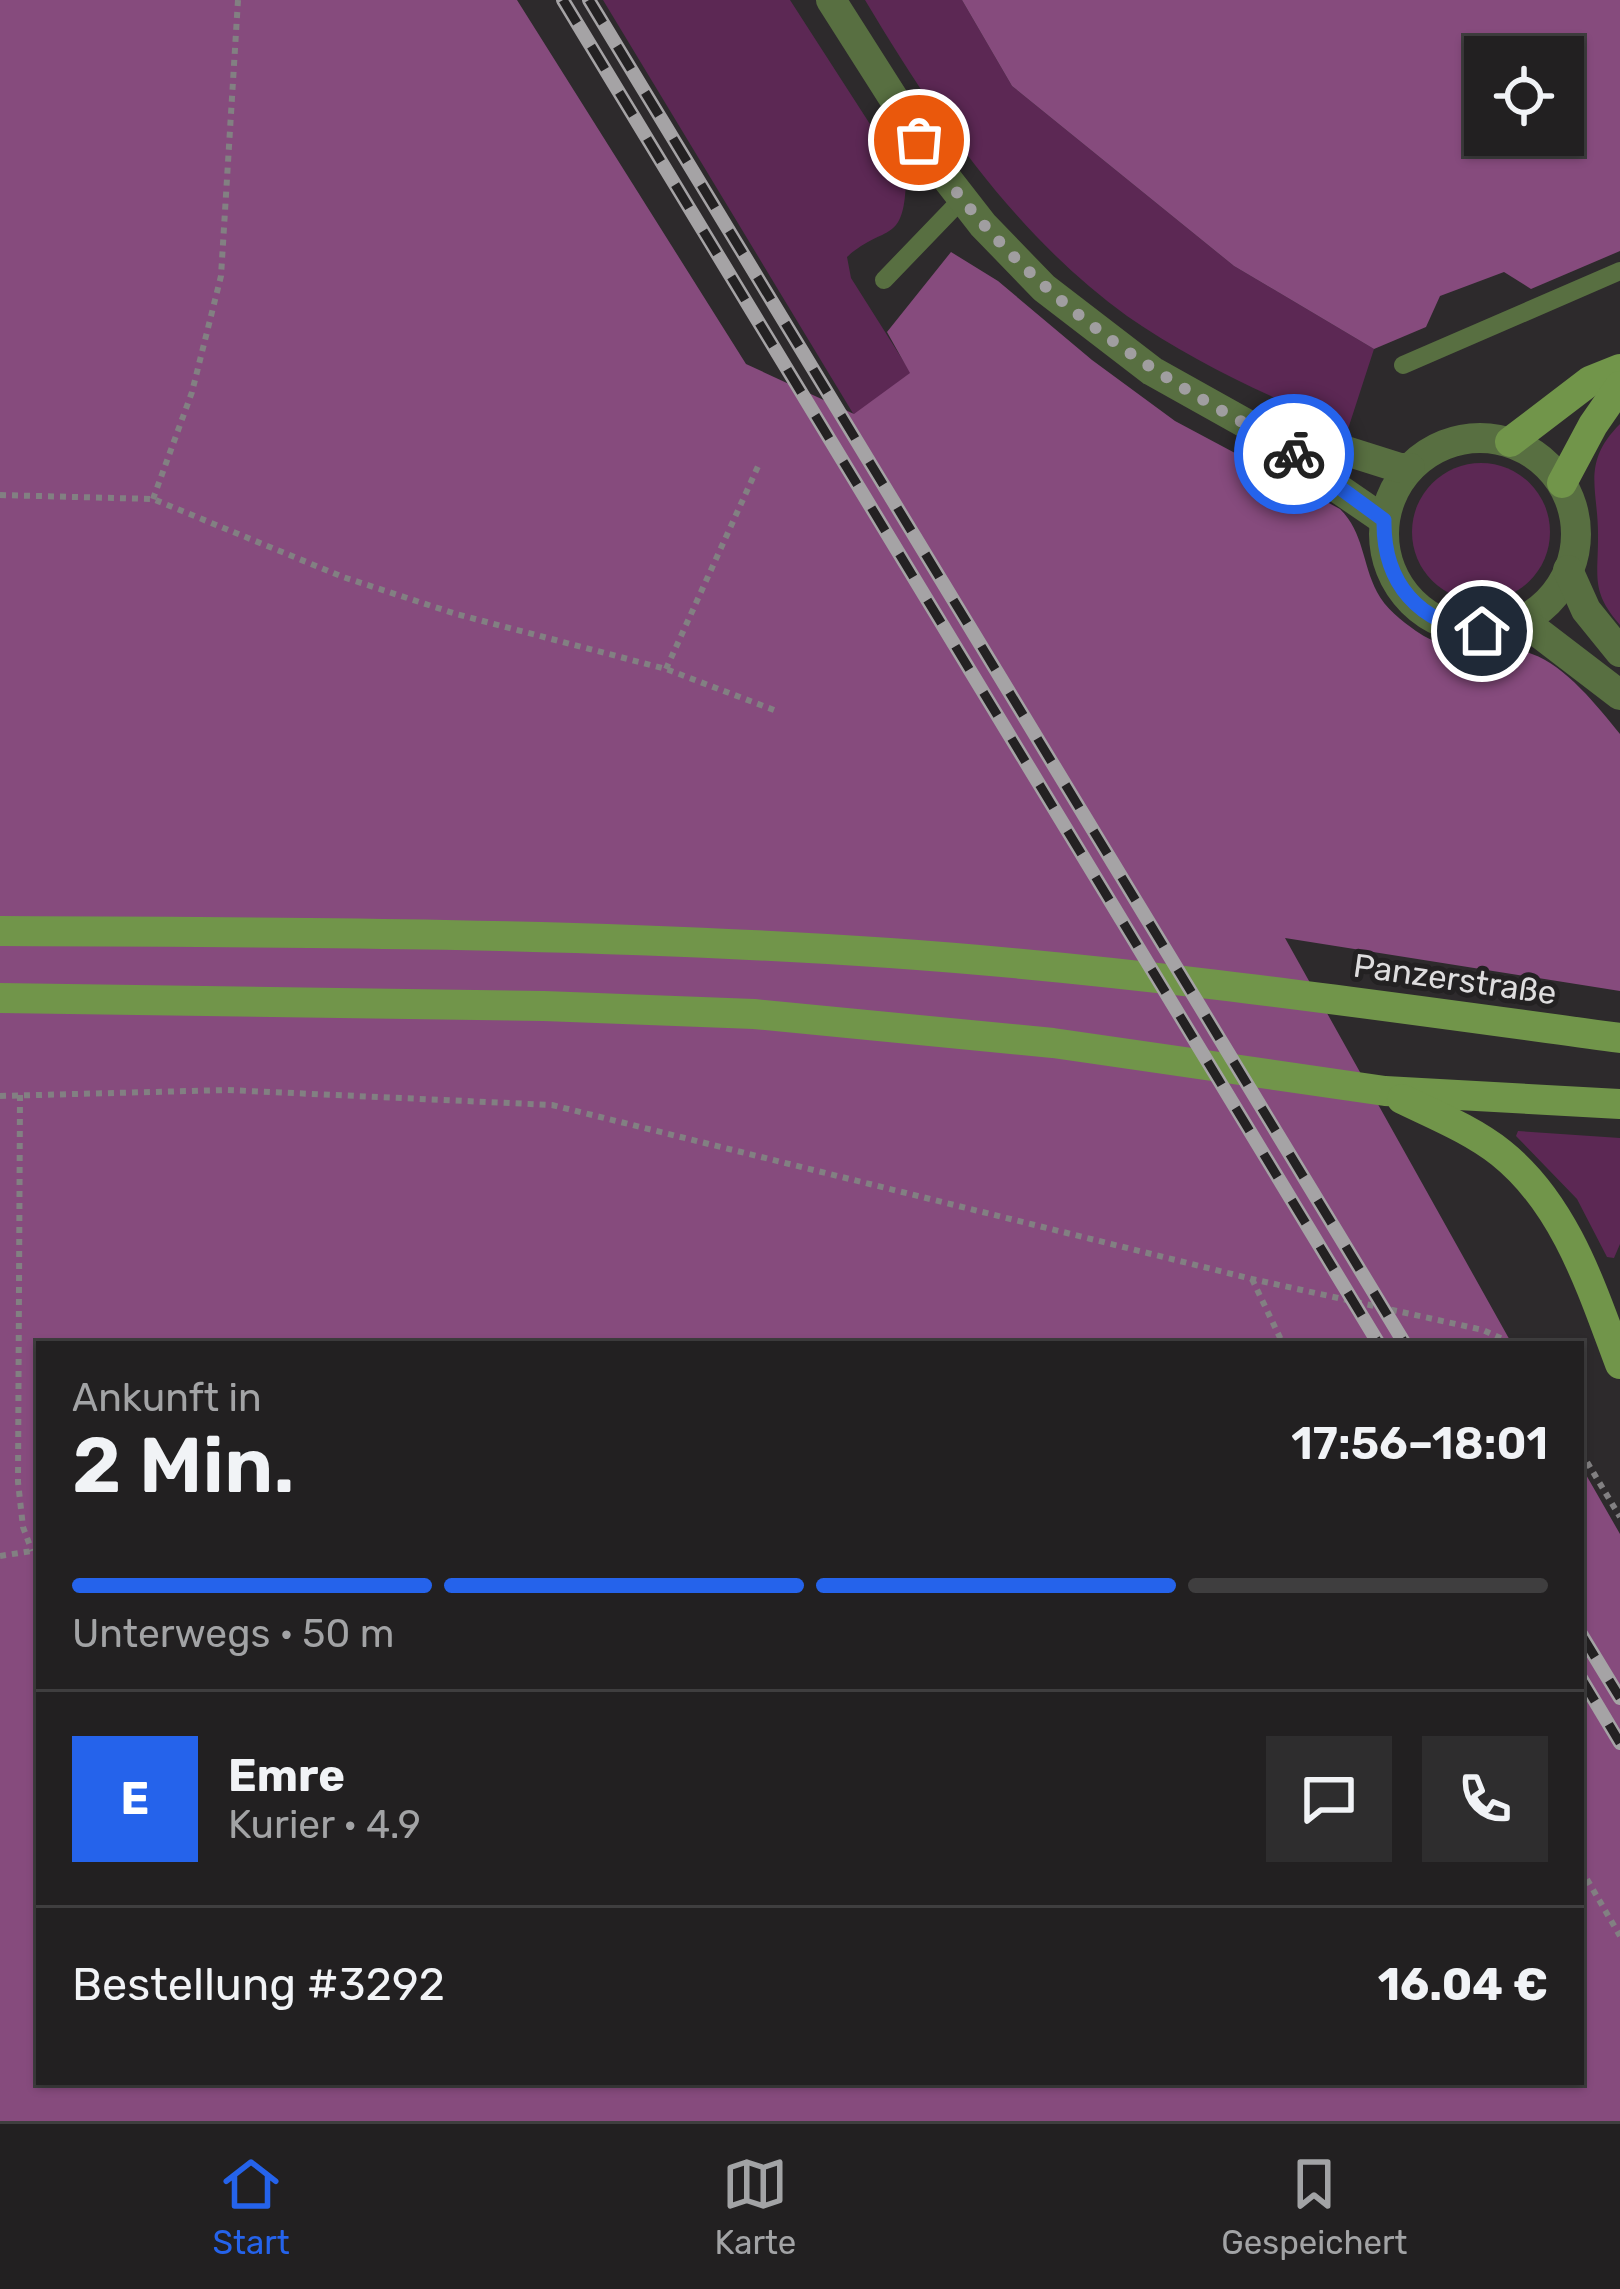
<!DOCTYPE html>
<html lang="de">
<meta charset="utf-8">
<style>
body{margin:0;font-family:Rubik,sans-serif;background:#2e2d2e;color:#f1f3f6;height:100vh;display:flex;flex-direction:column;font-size:45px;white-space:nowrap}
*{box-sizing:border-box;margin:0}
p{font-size:39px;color:#a2a3a5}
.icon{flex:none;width:66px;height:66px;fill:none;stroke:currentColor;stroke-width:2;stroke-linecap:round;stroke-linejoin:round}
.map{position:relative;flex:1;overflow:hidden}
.panel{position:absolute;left:36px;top:1341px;width:1548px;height:744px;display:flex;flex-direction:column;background:#222021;border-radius:0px;box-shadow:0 3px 9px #0004,0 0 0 3px #3f3e3f}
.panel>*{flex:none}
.controls{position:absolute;left:1464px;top:36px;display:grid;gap:24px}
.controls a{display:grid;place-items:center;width:120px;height:120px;border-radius:0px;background:#222021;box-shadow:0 3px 9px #0004,0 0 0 3px #3f3e3f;font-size:60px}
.pin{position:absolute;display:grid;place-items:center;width:102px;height:102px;color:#fff;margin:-51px;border:6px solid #fff;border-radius:50%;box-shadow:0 3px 12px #0007}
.courier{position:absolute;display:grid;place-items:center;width:120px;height:120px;margin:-60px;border:9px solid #2563eb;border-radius:50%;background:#fff;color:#222;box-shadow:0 3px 15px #0007}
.headline em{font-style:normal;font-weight:600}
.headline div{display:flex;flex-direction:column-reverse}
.headline{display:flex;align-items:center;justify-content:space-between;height:204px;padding:0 36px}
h1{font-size:78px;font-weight:600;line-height:90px}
.bar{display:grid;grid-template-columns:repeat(4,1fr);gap:18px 12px;align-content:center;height:144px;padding:0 36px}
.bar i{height:15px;border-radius:9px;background:#3f3e3f}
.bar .on{background:#2563eb}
.bar p{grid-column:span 4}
.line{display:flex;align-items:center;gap:30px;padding:0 36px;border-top:3px solid #3f3e3f}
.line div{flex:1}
.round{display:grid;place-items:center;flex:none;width:126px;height:126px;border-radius:0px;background:#2e2d2e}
.tab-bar{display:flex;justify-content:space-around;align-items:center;height:168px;border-top:3px solid #3f3e3f;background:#222021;font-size:33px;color:#a2a3a5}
.tab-bar a{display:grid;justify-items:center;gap:6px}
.tab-bar .on{color:#2563eb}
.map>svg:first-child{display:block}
.green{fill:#5c2854}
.forest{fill:#864b7d;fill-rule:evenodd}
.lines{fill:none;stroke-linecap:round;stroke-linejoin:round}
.path{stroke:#828082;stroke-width:6;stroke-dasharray:6 6;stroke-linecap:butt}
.service{stroke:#586f41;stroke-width:18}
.tertiary{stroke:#586f41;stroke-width:30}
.secondary{stroke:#71954a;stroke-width:30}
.rail-casing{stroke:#a5a3a5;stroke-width:14}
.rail{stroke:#232122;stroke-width:9;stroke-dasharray:27;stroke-linecap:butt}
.done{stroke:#a09ea0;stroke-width:12;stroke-dasharray:0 21.6}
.route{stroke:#2563eb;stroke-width:15}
.labels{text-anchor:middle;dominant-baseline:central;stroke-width:10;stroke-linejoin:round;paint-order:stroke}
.street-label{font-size:33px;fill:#deddde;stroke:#232122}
</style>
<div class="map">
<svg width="1620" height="2121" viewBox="0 0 1620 2121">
<rect width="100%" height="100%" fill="#2d2a2c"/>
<g class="green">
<path d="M 603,0 L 790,0 L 906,180 C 904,246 885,223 847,257 L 851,278 L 911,373 L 854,415 Z"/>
<path d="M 865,0 L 962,0 L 1012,86 L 1234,266 L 1374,349 L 1348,429 C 1273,399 1193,362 1127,316 C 1015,235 935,117 865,0 Z"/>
<path d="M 1620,424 L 1620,625 C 1591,592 1598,578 1598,538 C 1599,490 1580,464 1620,424 Z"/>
<circle cx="1481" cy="532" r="69"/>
<polygon points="1518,1131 1620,1138 1620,1244 1614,1258 1607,1257 1577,1199 1516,1136"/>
</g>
<g class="forest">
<path d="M 0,0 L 517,0 L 746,364 L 854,414 L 910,373 L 887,332 L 951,252 L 998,281 L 1092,360 L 1175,421 L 1340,509 C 1364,533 1362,563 1377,592 C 1385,608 1402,621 1416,631 C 1458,660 1492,640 1532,654 C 1566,666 1598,707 1620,734 L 1620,991 L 1285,938 L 1512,1344 L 39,1344 L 39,2082 L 1581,2082 L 1581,1466 L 1620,1534 L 1620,2121 L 0,2121 Z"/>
<path d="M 962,0 L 1620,0 L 1620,251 L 1531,289 L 1504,272 L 1440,296 L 1426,327 L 1374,349 L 1234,266 L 1012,86 ZM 1485,57 L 1563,57 L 1563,135 L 1485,135 Z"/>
</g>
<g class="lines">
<g class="path">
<polyline points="0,495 153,499 343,577 456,614 666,669 774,710"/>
<polyline points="153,499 192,392 221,276 238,0"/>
<polyline points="666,669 760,462"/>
<polyline points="20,1095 18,1482 23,1527 32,1551"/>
<polyline points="0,1096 227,1090 552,1105 1252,1279 1483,1330 1513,1344"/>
<polyline points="1252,1279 1283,1344"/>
<polyline points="1581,1452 1620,1517"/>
<polyline points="0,1556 32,1551"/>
<polyline points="1581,1869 1620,1936"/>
</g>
<g class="service">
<polyline points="884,280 962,199"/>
<polyline points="1403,365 1620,271"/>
</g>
<g class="tertiary">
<polyline points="831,0 934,162 983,225 1044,288 1152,371 1286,446 1304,465 1384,520"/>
<circle cx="1480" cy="534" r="96"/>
<polyline points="1286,446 1324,444 1400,468 1410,468"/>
<polyline points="1568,570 1586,610 1620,652"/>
<polyline points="1522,620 1620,695"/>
</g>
<g class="secondary">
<polyline points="1510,442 1590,381 1620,369"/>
<polyline points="1562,483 1593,425 1620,386"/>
<path d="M 0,931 C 297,932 593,933 890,953 C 1134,970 1377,1005 1620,1038"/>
<polyline points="0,998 544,1006 754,1014 1053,1043 1385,1091 1620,1104"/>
<path d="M 1402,1099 C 1435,1115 1472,1130 1501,1153 C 1566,1205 1592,1290 1620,1364"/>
</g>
<g class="rail-casing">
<g id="rail">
<polyline points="563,0 1379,1344"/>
<polyline points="589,0 1405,1344"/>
<polyline points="1581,1634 1620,1698"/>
<polyline points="1581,1678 1620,1743"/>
</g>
</g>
<use href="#rail" class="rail"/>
</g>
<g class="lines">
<path class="done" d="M 919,140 C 1016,286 1134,365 1286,446 L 1294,454"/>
<path class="route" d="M 1294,454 L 1384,520 C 1383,583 1419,625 1482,631"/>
</g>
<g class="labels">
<g class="street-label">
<text transform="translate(1455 979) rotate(8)">Panzerstraße</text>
</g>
</g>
</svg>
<div class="controls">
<a><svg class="icon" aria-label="locate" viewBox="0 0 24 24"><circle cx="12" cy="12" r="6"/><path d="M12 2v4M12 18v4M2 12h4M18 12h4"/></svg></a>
</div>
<div class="pin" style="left:919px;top:140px;background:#ea580c"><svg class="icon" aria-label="bag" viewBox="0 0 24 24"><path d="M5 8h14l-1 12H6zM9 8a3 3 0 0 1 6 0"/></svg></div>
<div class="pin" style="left:1482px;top:631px;background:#1f2937"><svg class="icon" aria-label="home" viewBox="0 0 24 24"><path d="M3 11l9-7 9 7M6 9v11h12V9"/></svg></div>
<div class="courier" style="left:1294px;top:454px"><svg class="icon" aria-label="bike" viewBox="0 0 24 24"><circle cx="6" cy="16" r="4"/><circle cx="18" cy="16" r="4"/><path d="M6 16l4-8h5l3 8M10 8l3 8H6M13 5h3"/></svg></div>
<section class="panel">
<div class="headline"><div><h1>2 Min.</h1><p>Ankunft in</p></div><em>17:56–18:01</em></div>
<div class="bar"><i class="on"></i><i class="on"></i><i class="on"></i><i></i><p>Unterwegs · 50 m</p></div>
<div class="line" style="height:216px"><b class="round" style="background:#2563eb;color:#fff">E</b><div><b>Emre</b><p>Kurier · 4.9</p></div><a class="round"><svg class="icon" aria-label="chat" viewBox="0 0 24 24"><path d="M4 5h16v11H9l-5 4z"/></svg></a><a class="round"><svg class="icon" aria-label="phone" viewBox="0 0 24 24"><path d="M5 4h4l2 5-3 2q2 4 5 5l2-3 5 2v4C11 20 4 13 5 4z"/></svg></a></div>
<div class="line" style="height:156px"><div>Bestellung #3292</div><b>16.04 €</b></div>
</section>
</div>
<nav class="tab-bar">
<a class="on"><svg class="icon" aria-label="home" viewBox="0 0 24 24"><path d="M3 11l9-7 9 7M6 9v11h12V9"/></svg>Start</a>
<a><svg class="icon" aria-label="map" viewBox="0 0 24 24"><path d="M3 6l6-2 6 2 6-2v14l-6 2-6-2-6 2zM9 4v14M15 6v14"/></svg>Karte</a>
<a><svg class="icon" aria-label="saved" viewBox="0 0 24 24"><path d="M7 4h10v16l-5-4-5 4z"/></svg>Gespeichert</a>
</nav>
